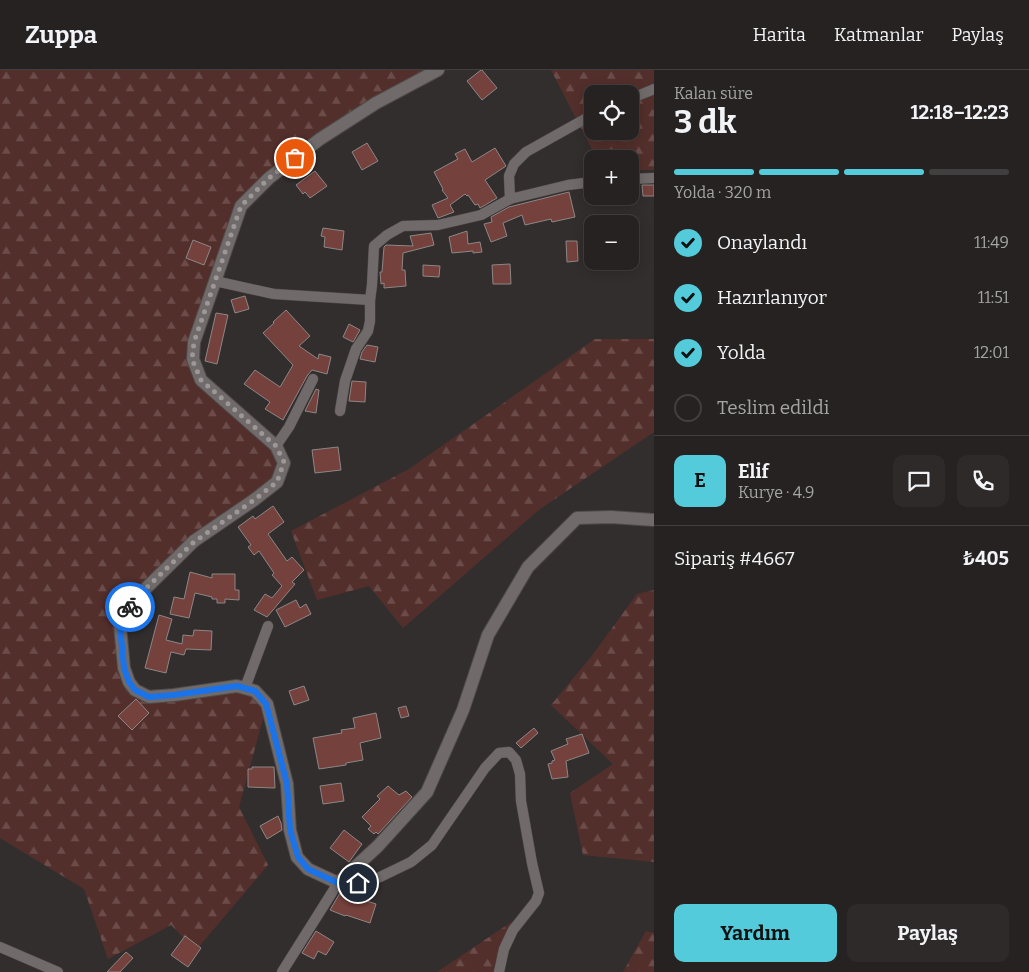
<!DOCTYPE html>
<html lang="tr">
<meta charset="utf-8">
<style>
body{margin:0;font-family:Bitter,serif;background:#2e2a2a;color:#f1f3f6;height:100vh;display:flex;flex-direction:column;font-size:19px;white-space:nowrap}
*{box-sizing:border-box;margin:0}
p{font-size:16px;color:#a4a4a5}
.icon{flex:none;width:28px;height:28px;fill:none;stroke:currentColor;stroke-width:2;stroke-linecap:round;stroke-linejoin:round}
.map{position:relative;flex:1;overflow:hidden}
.side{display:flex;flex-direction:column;background:#262222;width:375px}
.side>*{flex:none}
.buttons{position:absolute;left:584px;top:15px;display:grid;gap:10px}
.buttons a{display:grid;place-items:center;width:55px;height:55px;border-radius:10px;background:#262222;box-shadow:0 2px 12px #0003,0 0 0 1px #423f40;font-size:25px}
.pin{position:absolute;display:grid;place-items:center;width:42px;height:42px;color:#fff;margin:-21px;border:2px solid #fff;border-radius:50%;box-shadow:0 1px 5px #0007}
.courier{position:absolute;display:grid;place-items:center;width:50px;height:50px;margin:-25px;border:4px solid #1a73e8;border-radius:50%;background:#fff;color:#222;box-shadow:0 1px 6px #0007}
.overview em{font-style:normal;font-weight:700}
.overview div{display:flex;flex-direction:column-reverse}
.overview{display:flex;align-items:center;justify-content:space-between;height:85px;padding:0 20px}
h1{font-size:32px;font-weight:700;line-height:38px}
.bar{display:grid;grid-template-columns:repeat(4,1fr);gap:8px 5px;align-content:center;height:60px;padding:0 20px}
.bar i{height:6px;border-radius:4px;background:#423f40}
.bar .current{background:#53cbda}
.bar p{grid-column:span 4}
.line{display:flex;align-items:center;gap:12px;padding:0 20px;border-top:1px solid #423f40}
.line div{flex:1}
.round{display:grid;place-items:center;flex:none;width:52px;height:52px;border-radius:10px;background:#2e2a2a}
ol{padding:0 20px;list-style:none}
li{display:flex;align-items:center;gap:15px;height:55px}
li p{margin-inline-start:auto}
li .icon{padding:5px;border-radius:50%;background:#53cbda;color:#111;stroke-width:4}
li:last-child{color:#a4a4a5}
li i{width:28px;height:28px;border:2px solid #423f40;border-radius:50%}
.button{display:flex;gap:10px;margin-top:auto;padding:10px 20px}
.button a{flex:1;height:58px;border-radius:10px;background:#53cbda;color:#111;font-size:20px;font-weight:700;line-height:58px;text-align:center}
.button a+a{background:#2e2a2a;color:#f1f3f6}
header{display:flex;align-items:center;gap:30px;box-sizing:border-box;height:70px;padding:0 25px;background:#262222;border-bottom:1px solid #423f40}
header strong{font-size:24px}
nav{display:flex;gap:28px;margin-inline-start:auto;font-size:18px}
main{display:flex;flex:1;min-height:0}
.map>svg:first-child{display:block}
.forest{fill:url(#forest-firs);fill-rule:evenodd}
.building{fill:#75413c;stroke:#8c8786}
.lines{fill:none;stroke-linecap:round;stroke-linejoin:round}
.minor-casing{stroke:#4f4b4a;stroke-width:11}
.tertiary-casing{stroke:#4f4b4a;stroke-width:14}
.minor{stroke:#706b6a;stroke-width:10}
.tertiary{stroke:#706b6a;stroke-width:12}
.done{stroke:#9b9897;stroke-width:5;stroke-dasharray:0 9}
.route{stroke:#1a73e8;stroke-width:6}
</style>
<header>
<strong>Zuppa</strong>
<nav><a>Harita</a><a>Katmanlar</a><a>Paylaş</a></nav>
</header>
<main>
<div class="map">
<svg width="654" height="902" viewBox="0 0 654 902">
<defs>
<pattern id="forest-firs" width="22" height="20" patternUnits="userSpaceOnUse" patternTransform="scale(1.25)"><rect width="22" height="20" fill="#532f2b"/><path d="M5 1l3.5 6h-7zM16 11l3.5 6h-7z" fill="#6b4c49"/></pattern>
</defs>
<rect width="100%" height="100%" fill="#332e2e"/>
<g class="forest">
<polygon points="0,0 441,0 309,78 241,136 194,272 201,310 276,376 280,404 254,430 147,517 121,556 135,620 245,618 267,634 239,737 268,795 196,880 171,855 108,889 84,819 0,768"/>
<path d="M 551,0 L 654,0 L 654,100 L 630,100 L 630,89 L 597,89 ZM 592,24 L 630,24 L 630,61 L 592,61 Z"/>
<polygon points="595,269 654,269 654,362 540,439 403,558 369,516 317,530 291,461 409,399"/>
<polygon points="654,520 654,792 583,785 570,723 613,694 551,635 591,587 637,524"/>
<polygon points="528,841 513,860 499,902 437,902"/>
<polygon points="646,861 654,863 654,902 623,902"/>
</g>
<g class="building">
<polygon points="481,0 482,0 497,18 482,30 467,11"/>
<polygon points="367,73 378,91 362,100 352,82"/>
<polygon points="495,78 506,96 485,110 497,128 480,138 478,134 475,135 468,125 467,126 465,124 450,135 454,142 438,148 432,135 448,128 442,120 443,119 434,102 458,89 455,84 465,79 472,92"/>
<polygon points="315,101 327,116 310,128 305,122 303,124 296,115"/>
<polygon points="642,115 654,115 654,126 643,126"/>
<polygon points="569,122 575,147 552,152 551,149 525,155 522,145 503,153 507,166 491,172 484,154 492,152 491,147 509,137"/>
<polygon points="323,158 344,161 342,180 324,177 325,167 321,166"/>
<polygon points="467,161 468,174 480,172 482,182 473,183 473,181 452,183 449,167"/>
<polygon points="431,163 434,175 403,183 402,200 405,200 406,216 384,218 384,213 381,214 380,202 382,202 384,177 386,175 413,176 410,166"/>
<polygon points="193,170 211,177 204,195 186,188"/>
<polygon points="566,171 577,171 578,191 567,192"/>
<polygon points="510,194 511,214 493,214 492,195"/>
<polygon points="423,195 440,196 439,207 423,206"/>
<polygon points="245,226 249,239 235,243 231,230"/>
<polygon points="286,240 310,266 299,276 318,289 319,284 331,287 327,304 312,300 307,306 283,350 265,339 270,332 244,314 255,300 280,317 293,295 263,263 274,253 273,252"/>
<polygon points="216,243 228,245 217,294 205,291"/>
<polygon points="349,254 360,260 353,272 343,267"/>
<polygon points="367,275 378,277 375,292 360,289 362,282"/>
<polygon points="352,311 366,312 365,332 349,331"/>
<polygon points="316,319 319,320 316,343 305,341"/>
<polygon points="338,377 341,400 315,403 312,380"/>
<polygon points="273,436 284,452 268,464 287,491 292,487 304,500 292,512 295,514 267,547 254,540 265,524 272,528 282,516 272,505 274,503 259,481 254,485 248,477 251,475 238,457 253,446 255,449"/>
<polygon points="190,502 212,508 212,504 235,504 235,520 239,520 239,530 225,529 225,533 217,533 217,529 212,529 212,527 195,523 189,548 170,544 174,527 184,529"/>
<polygon points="296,530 300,538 306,534 311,544 285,557 276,540"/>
<polygon points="159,545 172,549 166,570 182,574 183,565 193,566 194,560 212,561 211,580 186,579 184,585 171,582 166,603 145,598"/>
<polygon points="304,616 309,630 294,635 289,621"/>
<polygon points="136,629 149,643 132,660 118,646"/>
<polygon points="406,636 409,646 401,648 398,638"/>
<polygon points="376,643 381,668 360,673 363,690 346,693 346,695 319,699 313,668 342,663 341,660 355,658 353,648"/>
<polygon points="534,658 538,663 521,678 516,673"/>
<polygon points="582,664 589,683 566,691 568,707 552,709 548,694 552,693 552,691 555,690 551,681 568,674 566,669"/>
<polygon points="252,697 274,697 275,718 248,717 248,699 252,699"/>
<polygon points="341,713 344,731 323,734 320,716"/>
<polygon points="388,716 399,725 406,721 412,727 378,764 376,762 374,764 368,759 371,756 362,747 380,729 377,726"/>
<polygon points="278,746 281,753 282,760 267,769 260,756"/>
<polygon points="344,760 362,774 349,792 330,778"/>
<polygon points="340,823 355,829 355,827 376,834 370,853 346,845 345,846 330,840"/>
<polygon points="316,861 334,872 326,885 318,881 314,889 302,883"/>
<polygon points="185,866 201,878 188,897 171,885"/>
<polygon points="126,882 133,888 120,902 107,902"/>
</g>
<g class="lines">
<g class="minor-casing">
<g id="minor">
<polyline points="630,29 654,19"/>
<polyline points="630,109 654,108"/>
<polyline points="510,129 509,106 514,94 526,82 592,45"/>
<polyline points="215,211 274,224 370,230 372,215 374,176 387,165 403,156 438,155 481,145 510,129 568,115 592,112"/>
<polyline points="340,341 345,311 356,279 368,261 370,251 370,230"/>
<polyline points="276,376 289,357 313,309"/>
<polyline points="245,618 268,556"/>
<polyline points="0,877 58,902"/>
<polyline points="282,902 338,813 358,813 380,807 411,792 432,775 485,698 499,683 509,682 516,690 520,704 521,731 532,793 539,823 536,831 513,860 504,879 499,902"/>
</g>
</g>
<g class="tertiary-casing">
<polyline id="tertiary" points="438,0 376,33 320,69 269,108 241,136 194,272 193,289 201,310 276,376 284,393 277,412 254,430 194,471 134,530 120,556 124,598 129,612 135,620 149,627 174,625 237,616 255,621 267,634 287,714 290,760 297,787 308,799 338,813 378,776 427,722 463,640 488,565 528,497 577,448 611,447 654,450"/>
</g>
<use href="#minor" class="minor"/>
<use href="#tertiary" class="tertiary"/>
</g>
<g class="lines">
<polyline class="done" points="130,537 134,530 194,472 254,430 277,412 284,392 276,376 201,310 192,289 194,272 241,136 269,108 295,88"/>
<polyline class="route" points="130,537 120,556 124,598 129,612 135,620 149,627 174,625 237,616 255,621 266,634 287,714 290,760 298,787 308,799 338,813 358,813"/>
</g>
</svg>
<div class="buttons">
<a><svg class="icon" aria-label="locate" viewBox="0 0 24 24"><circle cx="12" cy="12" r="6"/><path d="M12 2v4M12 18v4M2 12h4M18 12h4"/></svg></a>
<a>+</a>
<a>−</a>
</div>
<div class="pin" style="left:295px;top:88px;background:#ea580c"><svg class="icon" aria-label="bag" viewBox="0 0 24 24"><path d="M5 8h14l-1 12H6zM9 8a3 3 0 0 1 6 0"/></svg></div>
<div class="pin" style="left:358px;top:813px;background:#1f2937"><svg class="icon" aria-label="home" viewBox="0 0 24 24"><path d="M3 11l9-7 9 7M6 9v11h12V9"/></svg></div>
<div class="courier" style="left:130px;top:537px"><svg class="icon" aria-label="bike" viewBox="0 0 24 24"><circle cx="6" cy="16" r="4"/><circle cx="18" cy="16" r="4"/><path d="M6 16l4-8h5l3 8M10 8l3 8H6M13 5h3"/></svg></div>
</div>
<section class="side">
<div class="overview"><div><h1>3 dk</h1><p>Kalan süre</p></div><em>12:18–12:23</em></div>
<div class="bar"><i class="current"></i><i class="current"></i><i class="current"></i><i></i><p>Yolda · 320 m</p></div>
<ol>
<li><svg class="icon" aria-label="check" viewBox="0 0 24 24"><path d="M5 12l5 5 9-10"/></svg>Onaylandı<p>11:49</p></li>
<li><svg class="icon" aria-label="check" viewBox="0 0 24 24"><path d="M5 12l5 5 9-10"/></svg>Hazırlanıyor<p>11:51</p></li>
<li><svg class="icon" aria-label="check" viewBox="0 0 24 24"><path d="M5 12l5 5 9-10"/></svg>Yolda<p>12:01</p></li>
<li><i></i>Teslim edildi</li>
</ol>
<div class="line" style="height:90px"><b class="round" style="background:#53cbda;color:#111">E</b><div><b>Elif</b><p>Kurye · 4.9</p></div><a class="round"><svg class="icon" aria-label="chat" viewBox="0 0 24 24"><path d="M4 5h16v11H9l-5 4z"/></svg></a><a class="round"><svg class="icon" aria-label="phone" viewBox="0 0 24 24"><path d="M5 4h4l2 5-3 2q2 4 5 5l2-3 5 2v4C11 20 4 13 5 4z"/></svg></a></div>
<div class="line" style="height:65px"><div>Sipariş #4667</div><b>₺405</b></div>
<div class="button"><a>Yardım</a><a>Paylaş</a></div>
</section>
</main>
